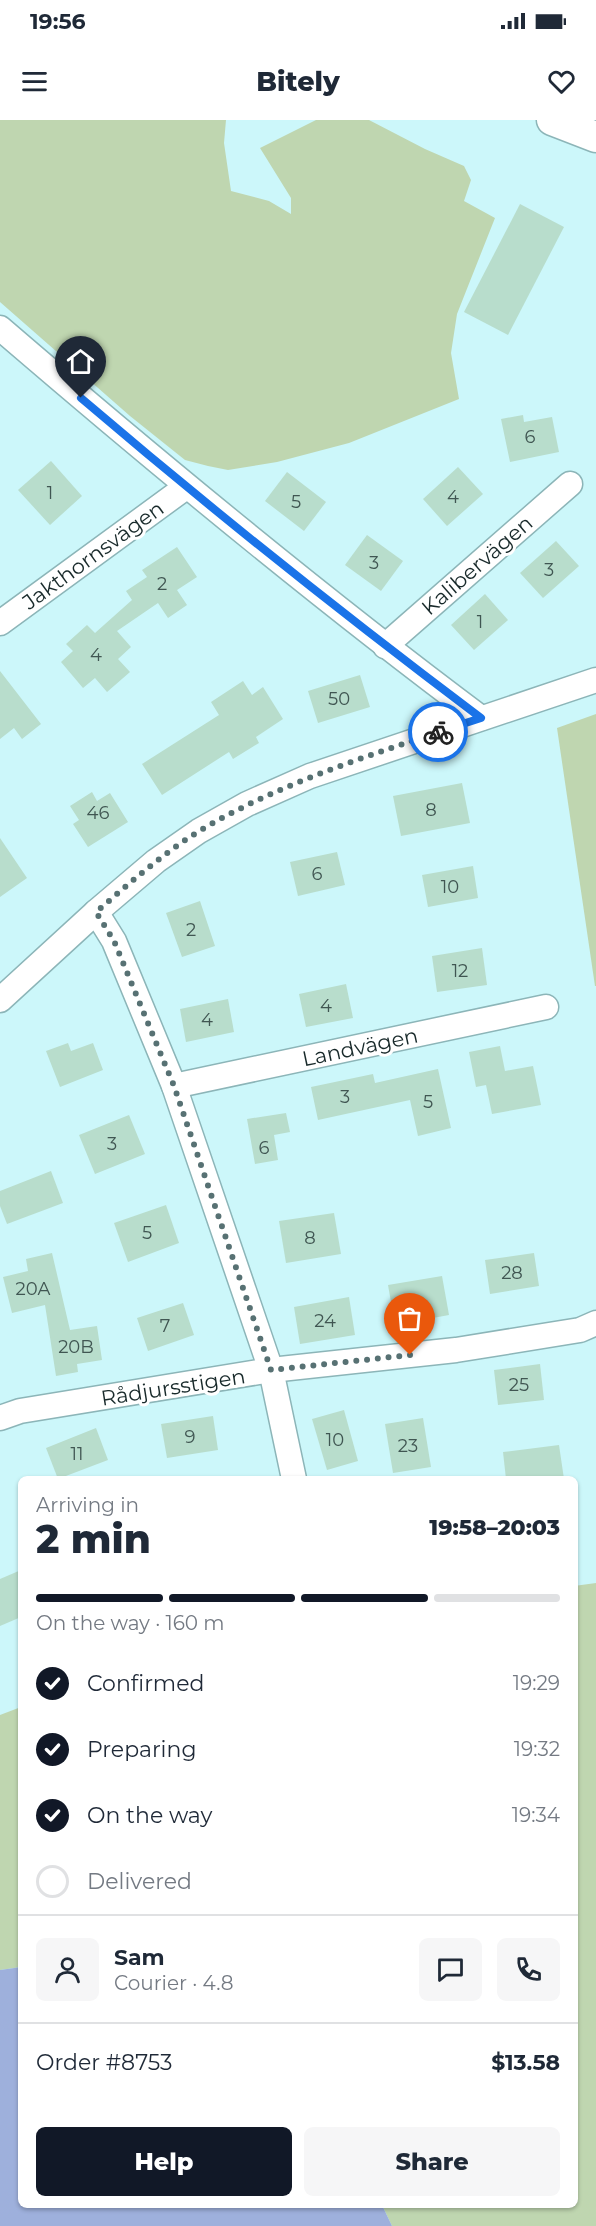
<!DOCTYPE html>
<meta charset="utf-8">
<style>
body{margin:0;font-family:Montserrat,sans-serif;background:#f6f6f7;color:#1f2937;height:100vh;display:flex;flex-direction:column;font-size:22px;white-space:nowrap}
*{box-sizing:border-box;margin:0}
p{font-size:20px;color:#747a83}
.icon{flex:none;width:33px;height:33px;fill:none;stroke:currentColor;stroke-width:2;stroke-linecap:round;stroke-linejoin:round}
.map{position:relative;flex:1;overflow:hidden}
.side{position:absolute;left:18px;top:1356px;width:560px;height:732px;display:flex;flex-direction:column;background:#fff;border-radius:9px;box-shadow:0 2px 4px #0004}
.side>*{flex:none}
.pin{position:absolute;display:grid;place-items:center;width:51px;height:51px;color:#fff;margin:-62px -26px;border-radius:50% 50% 50% 0;rotate:-45deg;box-shadow:0 0 6px #0007}
.pin .icon{rotate:45deg}
.courier{position:absolute;display:grid;place-items:center;width:60px;height:60px;margin:-30px;border:4px solid #1a73e8;border-radius:50%;background:#fff;color:#222;box-shadow:0 2px 8px #0007}
.head em{font-style:normal;font-weight:800}
.head div{display:flex;flex-direction:column-reverse}
.head{display:flex;align-items:center;justify-content:space-between;height:102px;padding:0 18px}
h1{font-size:39px;font-weight:800;line-height:45px}
.bar{display:grid;grid-template-columns:repeat(4,1fr);gap:9px 6px;align-content:center;height:72px;padding:0 18px}
.bar i{height:8px;border-radius:4px;background:#e0e1e3}
.bar .current{background:#111827}
.bar p{grid-column:span 4}
.line{display:flex;align-items:center;gap:15px;padding:0 18px;border-top:2px solid #e0e1e3}
.line div{flex:1}
.round{display:grid;place-items:center;flex:none;width:63px;height:63px;border-radius:9px;background:#f6f6f7}
ol{padding:0 18px;list-style:none}
li{display:flex;align-items:center;gap:18px;height:66px}
li p{margin-inline-start:auto}
li .icon{padding:6px;border-radius:50%;background:#111827;color:#fff;stroke-width:4}
li:last-child{color:#747a83}
li i{width:33px;height:33px;border:3px solid #e0e1e3;border-radius:50%}
.action{display:flex;gap:12px;margin-top:auto;padding:12px 18px}
.action a{flex:1;height:69px;border-radius:9px;background:#111827;color:#fff;font-size:24px;font-weight:800;line-height:69px;text-align:center}
.action a+a{background:#f6f6f7;color:#1f2937}
.status{display:flex;justify-content:space-between;align-items:center;height:42px;padding:0 30px;background:#fff;direction:ltr}
.status svg{height:16px;fill:currentColor}
header{display:flex;justify-content:space-between;align-items:center;height:78px;padding:0 18px;background:#fff;font-size:27px;font-weight:800}
.map>svg:first-child{display:block}
.green{fill:#bfd6b0}
.water{fill:#9eb0dc}
.building{fill:#b8ddcc}
.lines{fill:none;stroke-linecap:round;stroke-linejoin:round}
.minor-casing{stroke:#8cb5b8;stroke-width:27}
.tertiary-casing{stroke:#8cb5b8;stroke-width:33}
.minor{stroke:#fff;stroke-width:24}
.tertiary{stroke:#fff;stroke-width:30}
.done{stroke:#577173;stroke-width:6;stroke-dasharray:0 10.8}
.route{stroke:#1a73e8;stroke-width:8}
.labels{text-anchor:middle;dominant-baseline:central;stroke-width:6;stroke-linejoin:round;paint-order:stroke}
.number-label{font-size:18px;fill:#405652}
.street-label{font-size:21px;fill:#18292a;stroke:#fff}
</style>
<div class="status"><b>19:56</b><svg viewBox="0 0 49 12"><path d="M0 12V9h3v3zM5 12V6h3v6zM10 12V3h3v9zM15 12V0h3v12zM26 1h20v11H26zM47 4h2v5h-2z"/></svg></div>
<header><svg class="icon" aria-label="menu" viewBox="0 0 24 24"><path d="M4 6h16M4 12h16M4 18h16"/></svg>Bitely<svg class="icon" aria-label="heart" viewBox="0 0 24 24"><path d="M12 20l-8-8c-3-5 5-10 8-4 3-6 11-1 8 4z"/></svg></header>
<div class="map">
<svg width="596" height="2106" viewBox="0 0 596 2106">
<rect width="100%" height="100%" fill="#ccf7fa"/>
<g class="green">
<polygon points="0,0 226,0 224,23 231,71 269,81 291,94 291,78 260,28 316,0 369,0 425,29 464,46 471,60 464,81 495,98 457,194 451,233 459,279 349,323 277,342 228,350 208,346 185,340 130,296 0,182"/>
<polygon points="596,594 596,866 595,866 557,608"/>
<polygon points="596,1463 596,2106 392,2106 382,2085 574,2085 574,1466"/>
<polygon points="21,1587 21,1847 0,1850 0,1595"/>
</g>
<polygon class="water" points="21,1847 21,2085 382,2085 392,2106 0,2106 0,1850"/>
<g class="building">
<polygon points="520,84 564,107 508,215 464,192"/>
<polygon points="523,295 524,302 552,297 559,332 510,342 501,299"/>
<polygon points="51,341 82,376 50,405 18,370"/>
<polygon points="458,347 483,374 447,406 423,379"/>
<polygon points="287,352 326,382 304,411 265,381"/>
<polygon points="367,415 403,441 381,471 345,445"/>
<polygon points="556,421 579,446 543,478 520,453"/>
<polygon points="177,427 197,457 177,470 187,485 168,498 158,483 117,511 131,527 118,539 130,552 107,572 95,558 83,568 61,542 73,531 66,524 87,505 95,513 132,480 126,471 147,457 142,450"/>
<polygon points="485,474 508,500 474,530 451,505"/>
<polygon points="0,551 41,604 22,619 14,608 0,619"/>
<polygon points="360,555 370,587 318,603 308,571"/>
<polygon points="243,561 252,575 263,567 283,599 256,617 259,623 233,639 229,632 162,675 142,644 219,595 211,582"/>
<polygon points="462,663 470,703 401,716 393,676"/>
<polygon points="92,672 97,681 110,673 128,702 88,727 73,704 79,700 70,686"/>
<polygon points="0,718 27,758 0,777"/>
<polygon points="337,732 345,765 298,776 290,742"/>
<polygon points="473,746 478,778 428,787 422,755"/>
<polygon points="200,781 215,826 182,837 166,793"/>
<polygon points="482,828 487,865 437,872 432,836"/>
<polygon points="346,864 353,898 306,907 299,874"/>
<polygon points="228,879 234,912 186,922 180,889"/>
<polygon points="68,923 71,931 93,923 103,950 60,967 46,931"/>
<polygon points="500,926 505,951 533,946 541,985 492,994 486,965 476,967 469,932"/>
<polygon points="438,949 451,1008 418,1016 410,980 318,1000 311,967 373,954 375,963"/>
<polygon points="286,993 290,1012 274,1015 278,1040 255,1044 247,999"/>
<polygon points="129,995 145,1034 95,1054 79,1015"/>
<polygon points="51,1051 63,1083 7,1104 0,1086 0,1071"/>
<polygon points="166,1085 179,1123 128,1142 114,1103"/>
<polygon points="334,1093 341,1134 286,1143 279,1101"/>
<polygon points="52,1133 70,1210 97,1206 102,1240 77,1244 78,1252 56,1256 45,1185 12,1193 3,1157 28,1151 26,1139"/>
<polygon points="534,1133 539,1166 490,1174 485,1140"/>
<polygon points="442,1156 449,1195 395,1205 388,1165"/>
<polygon points="349,1177 355,1215 300,1224 294,1187"/>
<polygon points="183,1183 194,1215 148,1231 137,1198"/>
<polygon points="540,1244 544,1280 498,1285 494,1250"/>
<polygon points="344,1290 358,1341 327,1350 312,1299"/>
<polygon points="213,1296 218,1330 167,1338 161,1304"/>
<polygon points="423,1298 431,1347 393,1353 385,1304"/>
<polygon points="96,1308 108,1340 58,1359 46,1328"/>
<polygon points="559,1325 564,1359 506,1359 503,1332"/>
<polygon points="21,1450 21,1497 0,1506 0,1459"/>
</g>
<g class="lines">
<g class="minor-casing">
<g id="minor">
<path d="M 0,208 C 157,343 315,474 481,598"/>
<polyline points="0,503 186,367"/>
<polyline points="385,526 570,364"/>
<polyline points="96,792 114,821 174,966 271,1250 294,1359"/>
<polyline points="0,880 96,792 156,741 199,711 247,684 310,656 596,560"/>
<polyline points="174,966 546,887"/>
<polyline points="0,1298 20,1291 271,1250 456,1230 580,1210 596,1203"/>
</g>
</g>
<g class="tertiary-casing">
<polyline id="tertiary" points="552,0 596,17"/>
</g>
<use href="#minor" class="minor"/>
<use href="#tertiary" class="tertiary"/>
</g>
<g class="lines">
<path class="done" d="M 410,1235 L 271,1250 L 174,966 L 114,821 L 96,792 C 130,763 163,733 201,710 C 275,666 356,640 438,612"/>
<path class="route" d="M 81,278 C 211,389 344,495 481,598 L 438,612"/>
</g>
<g class="labels">
<g class="number-label">
<text x="530" y="317">6</text>
<text x="50" y="373">1</text>
<text x="453" y="377">4</text>
<text x="296" y="382">5</text>
<text x="374" y="443">3</text>
<text x="549" y="450">3</text>
<text x="162" y="464">2</text>
<text x="480" y="502">1</text>
<text x="96" y="535">4</text>
<text x="339" y="579">50</text>
<text x="431" y="690">8</text>
<text x="98" y="693">46</text>
<text x="317" y="754">6</text>
<text x="450" y="767">10</text>
<text x="191" y="810">2</text>
<text x="460" y="851">12</text>
<text x="326" y="886">4</text>
<text x="207" y="900">4</text>
<text x="345" y="977">3</text>
<text x="428" y="982">5</text>
<text x="112" y="1024">3</text>
<text x="264" y="1028">6</text>
<text x="147" y="1113">5</text>
<text x="310" y="1118">8</text>
<text x="512" y="1153">28</text>
<text x="33" y="1169">20A</text>
<text x="325" y="1201">24</text>
<text x="165" y="1206">7</text>
<text x="76" y="1227">20B</text>
<text x="519" y="1265">25</text>
<text x="190" y="1317">9</text>
<text x="335" y="1320">10</text>
<text x="408" y="1326">23</text>
<text x="77" y="1334">11</text>
</g>
<g class="street-label">
<text transform="translate(93 435) rotate(-36)">Jakthornsvägen</text>
<text transform="translate(477 445) rotate(-41)">Kalibervägen</text>
<text transform="translate(360 927) rotate(-12)">Landvägen</text>
<text transform="translate(173 1267) rotate(-9)">Rådjursstigen</text>
</g>
</g>
</svg>
<div class="pin" style="left:410px;top:1235px;background:#ea580c"><svg class="icon" aria-label="bag" viewBox="0 0 24 24"><path d="M5 8h14l-1 12H6zM9 8a3 3 0 0 1 6 0"/></svg></div>
<div class="pin" style="left:81px;top:278px;background:#1f2937"><svg class="icon" aria-label="home" viewBox="0 0 24 24"><path d="M3 11l9-7 9 7M6 9v11h12V9"/></svg></div>
<div class="courier" style="left:438px;top:612px"><svg class="icon" aria-label="bike" viewBox="0 0 24 24"><circle cx="6" cy="16" r="4"/><circle cx="18" cy="16" r="4"/><path d="M6 16l4-8h5l3 8M10 8l3 8H6M13 5h3"/></svg></div>
<section class="side">
<div class="head"><div><h1>2 min</h1><p>Arriving in</p></div><em>19:58–20:03</em></div>
<div class="bar"><i class="current"></i><i class="current"></i><i class="current"></i><i></i><p>On the way · 160 m</p></div>
<ol>
<li><svg class="icon" aria-label="check" viewBox="0 0 24 24"><path d="M5 12l5 5 9-10"/></svg>Confirmed<p>19:29</p></li>
<li><svg class="icon" aria-label="check" viewBox="0 0 24 24"><path d="M5 12l5 5 9-10"/></svg>Preparing<p>19:32</p></li>
<li><svg class="icon" aria-label="check" viewBox="0 0 24 24"><path d="M5 12l5 5 9-10"/></svg>On the way<p>19:34</p></li>
<li><i></i>Delivered</li>
</ol>
<div class="line" style="height:108px"><a class="round"><svg class="icon" aria-label="person" viewBox="0 0 24 24"><circle cx="12" cy="8" r="4"/><path d="M4 21q1-7 8-7t8 7"/></svg></a><div><b>Sam</b><p>Courier · 4.8</p></div><a class="round"><svg class="icon" aria-label="chat" viewBox="0 0 24 24"><path d="M4 5h16v11H9l-5 4z"/></svg></a><a class="round"><svg class="icon" aria-label="phone" viewBox="0 0 24 24"><path d="M5 4h4l2 5-3 2q2 4 5 5l2-3 5 2v4C11 20 4 13 5 4z"/></svg></a></div>
<div class="line" style="height:78px"><div>Order #8753</div><b>$13.58</b></div>
<div class="action"><a>Help</a><a>Share</a></div>
</section>
</div>
